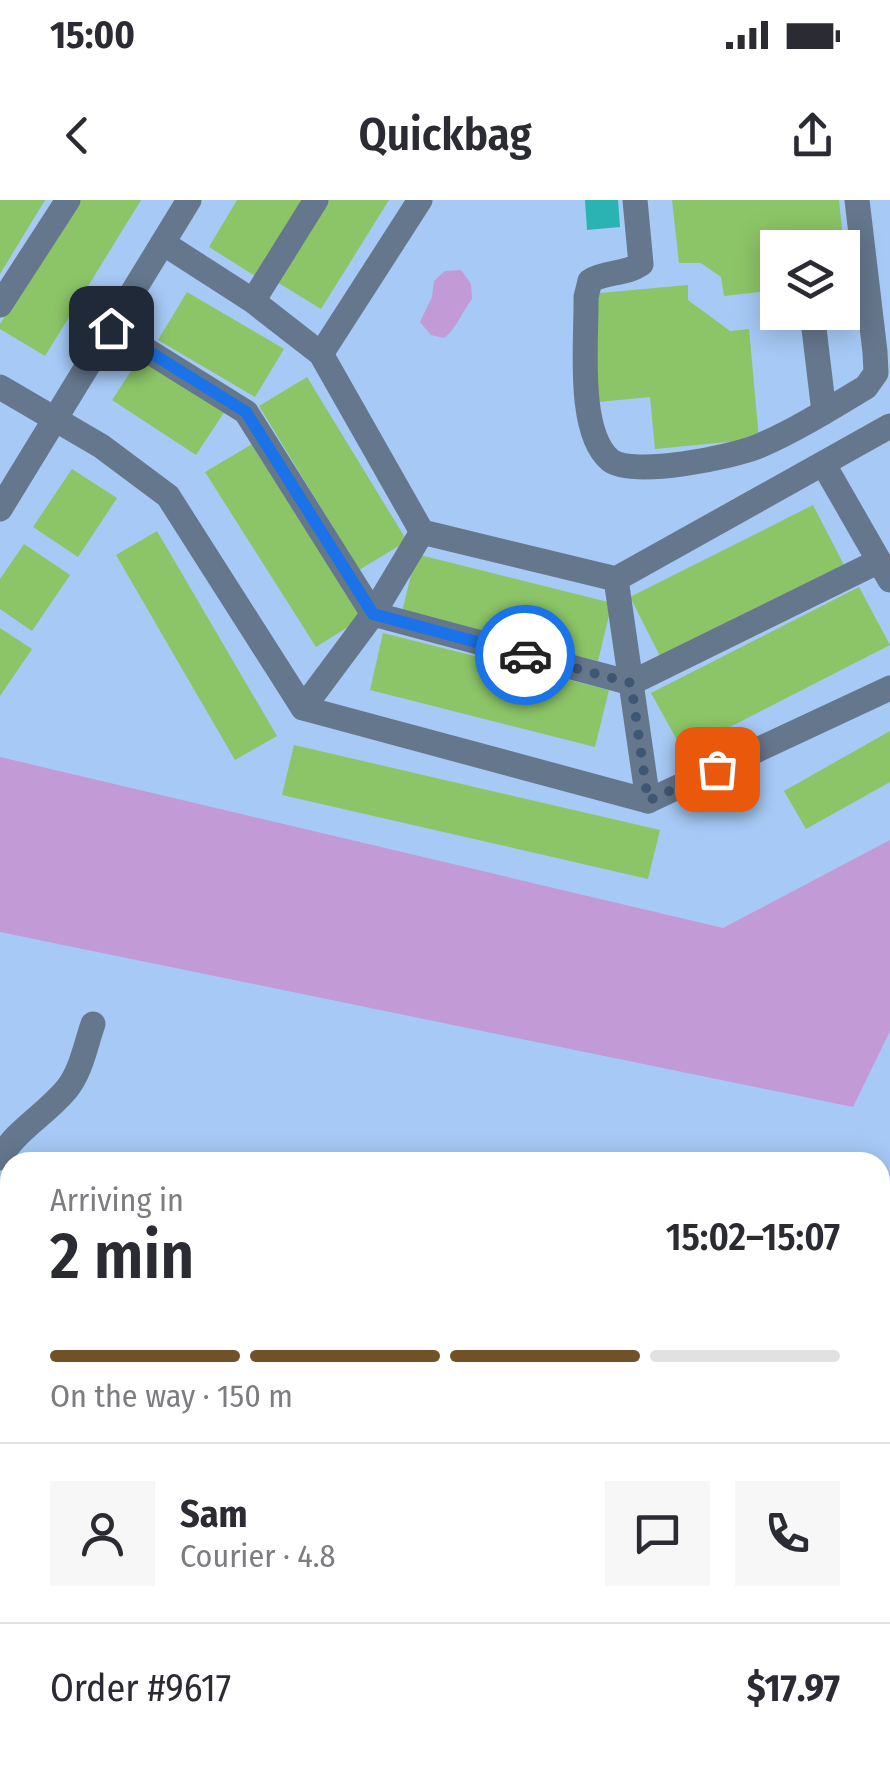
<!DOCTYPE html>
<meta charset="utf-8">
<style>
body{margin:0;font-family:"Fira Sans Condensed",sans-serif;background:#f7f7f7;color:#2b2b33;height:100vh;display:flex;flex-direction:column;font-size:38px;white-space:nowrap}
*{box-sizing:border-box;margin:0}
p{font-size:32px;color:#7c7c81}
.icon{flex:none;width:55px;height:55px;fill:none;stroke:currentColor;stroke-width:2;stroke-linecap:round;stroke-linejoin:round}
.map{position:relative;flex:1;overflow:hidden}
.panel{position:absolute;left:0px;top:952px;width:890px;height:622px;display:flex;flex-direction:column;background:#fff;border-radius:30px 30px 0 0;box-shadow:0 5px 25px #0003}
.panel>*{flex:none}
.tools{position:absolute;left:760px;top:30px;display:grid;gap:20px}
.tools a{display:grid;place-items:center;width:100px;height:100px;border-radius:0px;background:#fff;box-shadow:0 5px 25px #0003;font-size:50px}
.pin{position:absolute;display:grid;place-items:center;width:85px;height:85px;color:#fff;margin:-42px;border-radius:20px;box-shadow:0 5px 15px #0006}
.courier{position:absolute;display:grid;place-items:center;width:100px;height:100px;margin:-50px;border:8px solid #1a73e8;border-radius:50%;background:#fff;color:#222;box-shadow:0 2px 12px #0007}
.head em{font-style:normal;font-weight:600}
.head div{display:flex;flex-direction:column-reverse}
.head{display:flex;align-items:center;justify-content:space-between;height:170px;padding:0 50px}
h1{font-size:65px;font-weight:600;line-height:75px}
.bar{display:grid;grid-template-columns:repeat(4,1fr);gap:15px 10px;align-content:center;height:120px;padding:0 50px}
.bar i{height:12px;border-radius:8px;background:#e1e1e2}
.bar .active{background:#705226}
.bar p{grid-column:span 4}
.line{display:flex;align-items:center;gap:25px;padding:0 50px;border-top:2px solid #e1e1e2}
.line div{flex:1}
.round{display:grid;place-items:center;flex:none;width:105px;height:105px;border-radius:0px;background:#f7f7f7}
.status{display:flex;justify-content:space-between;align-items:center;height:70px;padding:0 50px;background:#fff;direction:ltr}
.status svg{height:28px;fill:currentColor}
header{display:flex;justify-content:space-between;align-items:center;height:130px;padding:0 50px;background:#fff;font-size:45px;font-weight:600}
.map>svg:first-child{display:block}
.green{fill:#c29ad6}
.water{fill:#2ab3b2}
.building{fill:#8cc567}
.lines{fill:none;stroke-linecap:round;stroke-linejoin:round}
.minor{stroke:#65778d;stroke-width:25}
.done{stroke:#405774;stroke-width:10;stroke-dasharray:0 18}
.route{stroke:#1a73e8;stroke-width:12}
</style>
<div class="status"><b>15:00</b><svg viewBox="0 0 49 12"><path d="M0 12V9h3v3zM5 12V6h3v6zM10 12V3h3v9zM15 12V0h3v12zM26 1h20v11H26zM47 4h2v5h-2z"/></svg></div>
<header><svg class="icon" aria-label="back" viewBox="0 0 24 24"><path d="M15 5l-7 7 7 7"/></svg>Quickbag<svg class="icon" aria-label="share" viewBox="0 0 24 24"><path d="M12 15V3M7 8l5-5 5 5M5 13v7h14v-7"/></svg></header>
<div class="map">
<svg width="890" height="1573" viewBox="0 0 890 1573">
<rect width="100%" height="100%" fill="#a6c9f5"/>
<g class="green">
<path d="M 461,70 L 471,84 L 472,99 C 461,113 458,127 444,138 L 431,135 L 420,122 L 432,97 L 434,81 L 445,71 Z"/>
<polygon points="0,557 723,728 890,640 890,831 853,907 0,732"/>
</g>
<polygon class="water" points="585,0 618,0 620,27 587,30"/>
<g class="building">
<polygon points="0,0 45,0 0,74"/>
<polygon points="77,0 141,0 45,156 0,129 0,124"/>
<polygon points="237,0 305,0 257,77 209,47"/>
<polygon points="327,0 389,0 321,109 277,82"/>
<polygon points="672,0 839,0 844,48 778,48 778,90 724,96 721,77 701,63 679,63"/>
<polygon points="688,85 688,100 730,131 749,129 759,239 655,249 650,197 588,203 578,95"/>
<polygon points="187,92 284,149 255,197 158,140"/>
<polygon points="141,156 225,211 196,255 112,200"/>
<polygon points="307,177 407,341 359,370 259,206"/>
<polygon points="254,243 364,417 316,447 205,272"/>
<polygon points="72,269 117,298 78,357 33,327"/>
<polygon points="813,305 844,365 661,458 630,397"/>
<polygon points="157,331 277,536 235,560 116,355"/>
<polygon points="24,344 70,375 32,431 0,409 0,379"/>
<polygon points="416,354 612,403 598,461 402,412"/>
<polygon points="859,387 890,445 683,551 651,493"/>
<polygon points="0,428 32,449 0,496"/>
<polygon points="383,433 609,490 595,547 370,490"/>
<polygon points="890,531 890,582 806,629 784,591"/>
<polygon points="294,545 660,630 648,679 282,595"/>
</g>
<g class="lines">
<g class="minor">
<path d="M 635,0 L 641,64 C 625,75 606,71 590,81 L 586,97 C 587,138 576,231 610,260 C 632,278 733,257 759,246 C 796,230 831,208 866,187 L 876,173 L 875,152 L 857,0"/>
<polyline points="163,43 253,101 321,154 422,332 616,379 890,226"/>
<polyline points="253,101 316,0"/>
<polyline points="0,105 68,0"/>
<polyline points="812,112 824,212"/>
<polyline points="111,128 246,212 373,414 631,483 879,361"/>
<polyline points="321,154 420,0"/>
<polyline points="0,187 101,246 168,296 303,508 648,601 890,488"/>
<polyline points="824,265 890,380"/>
<polyline points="0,309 189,0"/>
<polyline points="616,379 648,601"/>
<polyline points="303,508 373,414 422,332"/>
<path d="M 0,958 C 16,930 45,915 66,890 C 81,872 85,847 93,824"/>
<polyline points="0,1031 10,1021"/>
<polyline points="0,1138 10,1142"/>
<polyline points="880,1234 890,1242"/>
</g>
</g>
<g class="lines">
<polyline class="done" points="525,455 631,483 648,601 717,569"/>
<polyline class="route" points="111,128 246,212 373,414 525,455"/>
</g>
</svg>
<div class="tools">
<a><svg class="icon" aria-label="layers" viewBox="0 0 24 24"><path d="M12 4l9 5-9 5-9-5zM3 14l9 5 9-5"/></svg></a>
</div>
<div class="pin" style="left:717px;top:569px;background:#ea580c"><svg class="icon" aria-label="bag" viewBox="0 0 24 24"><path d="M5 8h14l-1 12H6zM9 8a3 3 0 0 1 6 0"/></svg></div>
<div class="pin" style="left:111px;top:128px;background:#1f2937"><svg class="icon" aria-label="home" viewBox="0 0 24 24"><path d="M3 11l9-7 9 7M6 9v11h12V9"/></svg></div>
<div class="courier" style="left:525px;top:455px"><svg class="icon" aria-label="car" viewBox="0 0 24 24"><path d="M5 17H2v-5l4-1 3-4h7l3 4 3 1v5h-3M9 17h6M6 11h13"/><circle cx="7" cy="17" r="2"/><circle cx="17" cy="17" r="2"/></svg></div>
<section class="panel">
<div class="head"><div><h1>2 min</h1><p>Arriving in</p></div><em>15:02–15:07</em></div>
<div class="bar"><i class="active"></i><i class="active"></i><i class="active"></i><i></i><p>On the way · 150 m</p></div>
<div class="line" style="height:180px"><a class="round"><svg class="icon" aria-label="person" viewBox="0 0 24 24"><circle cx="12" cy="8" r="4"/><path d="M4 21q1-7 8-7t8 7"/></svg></a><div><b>Sam</b><p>Courier · 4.8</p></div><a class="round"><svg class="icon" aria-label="chat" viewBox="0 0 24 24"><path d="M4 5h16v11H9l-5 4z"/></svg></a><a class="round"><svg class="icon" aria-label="phone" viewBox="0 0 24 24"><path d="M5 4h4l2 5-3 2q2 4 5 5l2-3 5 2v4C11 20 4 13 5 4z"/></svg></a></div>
<div class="line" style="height:130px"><div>Order #9617</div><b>$17.97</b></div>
</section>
</div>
